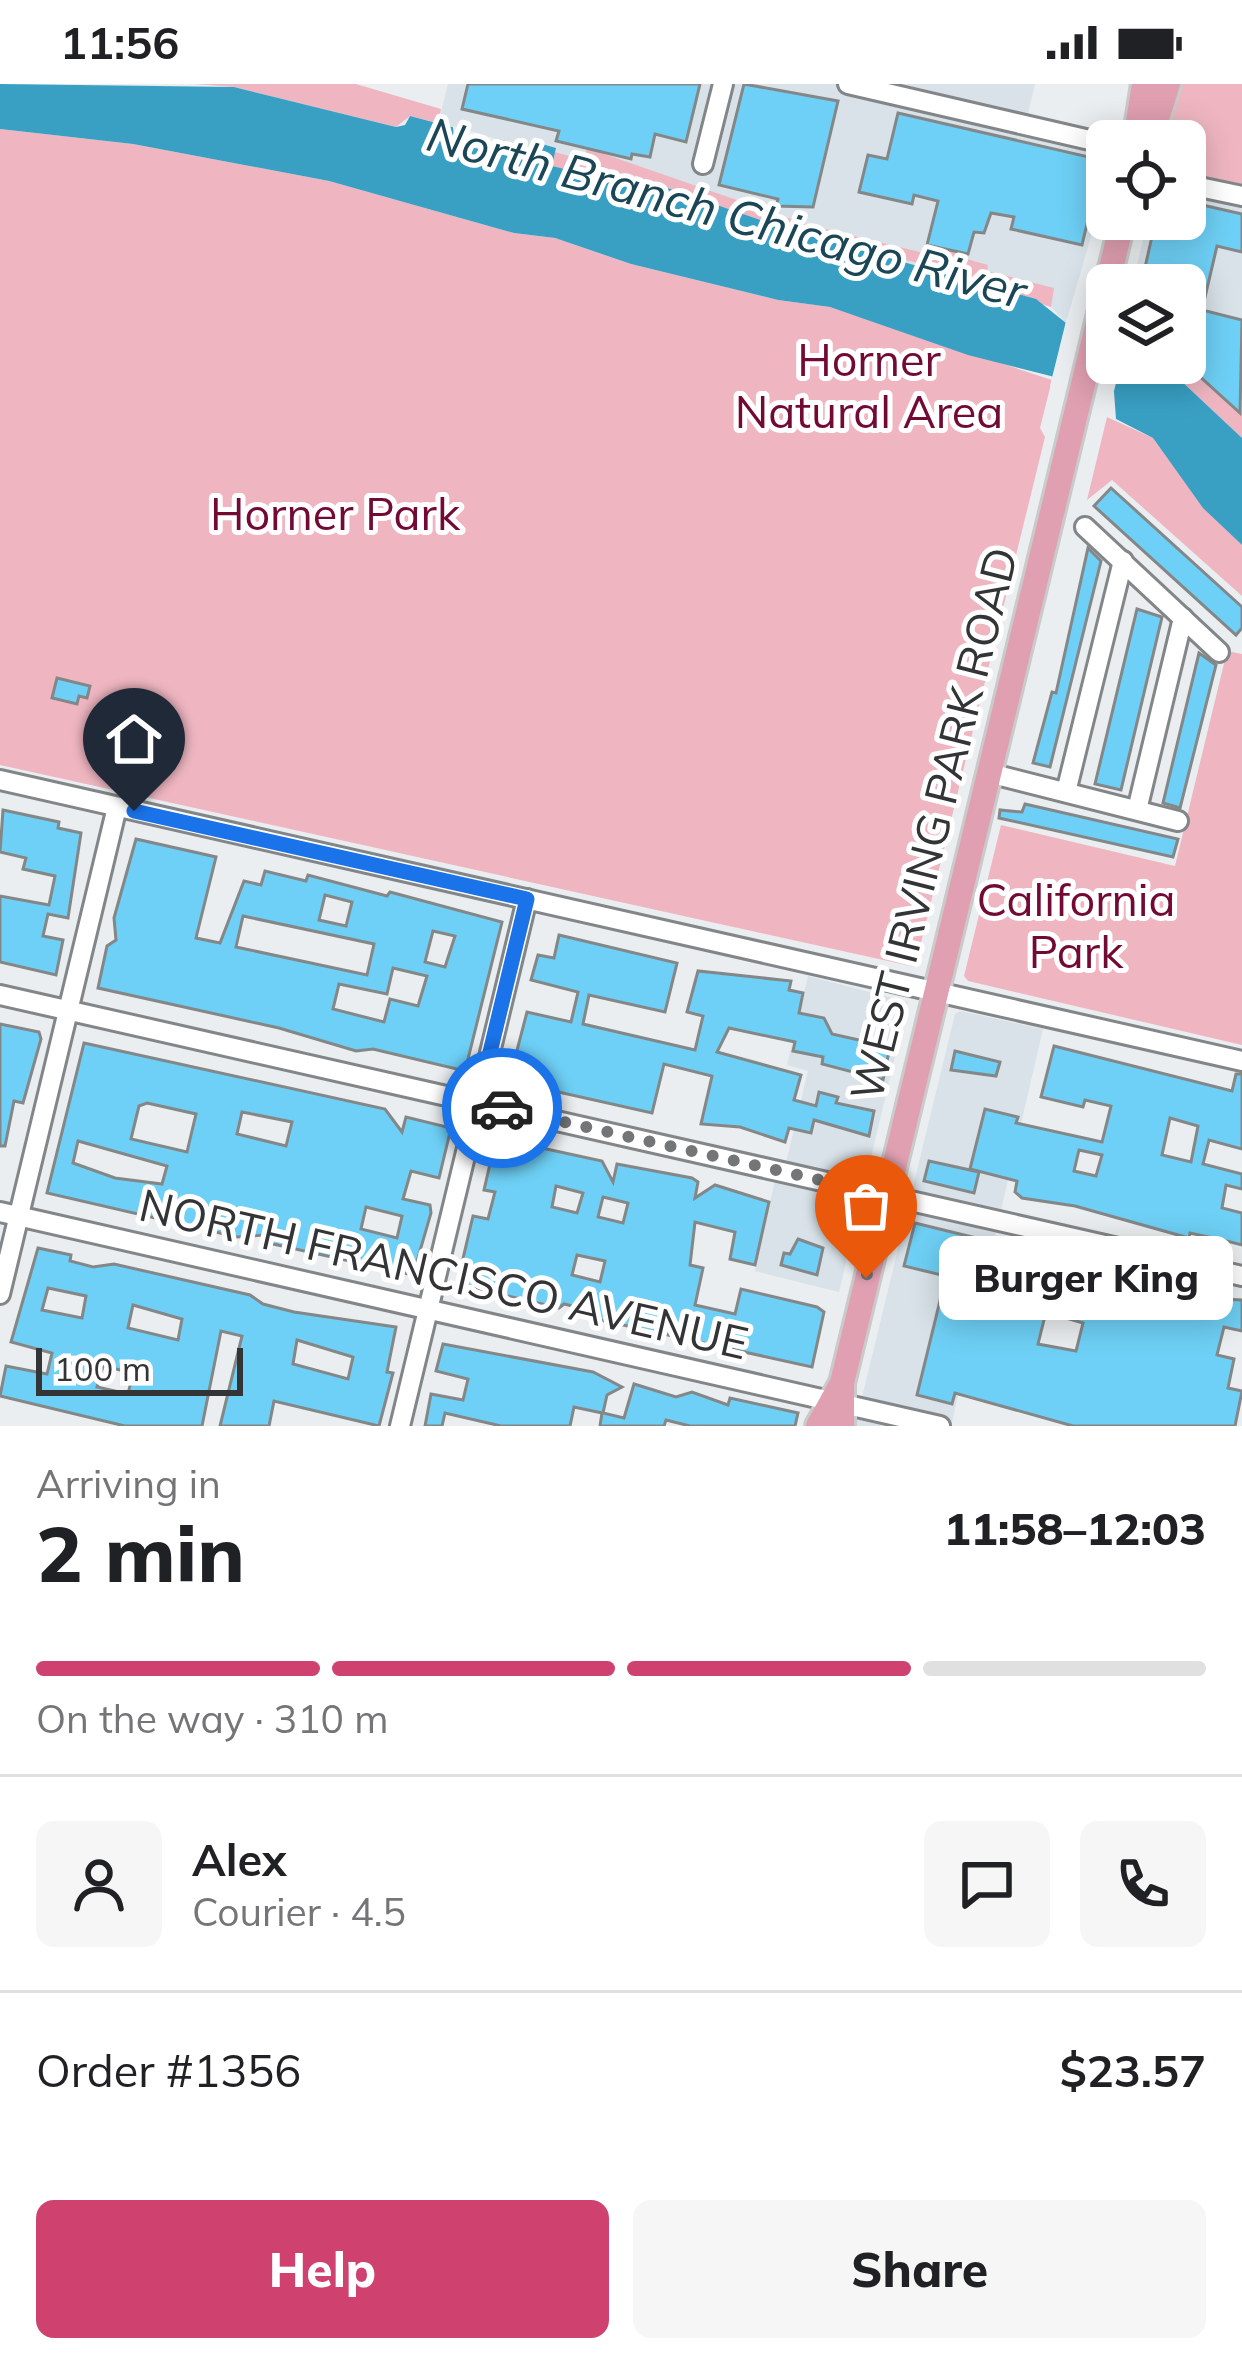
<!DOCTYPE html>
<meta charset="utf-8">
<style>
body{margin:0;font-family:Mulish,sans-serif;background:#f6f6f6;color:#202124;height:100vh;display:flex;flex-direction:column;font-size:45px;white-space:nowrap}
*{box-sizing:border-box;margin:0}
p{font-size:39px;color:#757577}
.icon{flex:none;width:66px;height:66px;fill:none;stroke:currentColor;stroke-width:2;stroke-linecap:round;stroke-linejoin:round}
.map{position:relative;height:1342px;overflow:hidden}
.side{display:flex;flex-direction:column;background:#fff;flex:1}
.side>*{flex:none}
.controls{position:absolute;left:1086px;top:36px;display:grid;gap:24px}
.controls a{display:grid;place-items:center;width:120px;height:120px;border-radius:18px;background:#fff;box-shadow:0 6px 30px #0003;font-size:60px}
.scale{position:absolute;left:36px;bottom:30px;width:207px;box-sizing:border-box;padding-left:12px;border:6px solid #333435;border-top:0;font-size:33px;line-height:42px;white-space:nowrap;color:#333435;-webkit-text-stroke:9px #fff;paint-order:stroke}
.pin{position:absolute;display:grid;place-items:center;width:102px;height:102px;color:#fff;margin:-123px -51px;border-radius:50% 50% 50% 0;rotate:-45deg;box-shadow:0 0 12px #0007}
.pin .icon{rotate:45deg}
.courier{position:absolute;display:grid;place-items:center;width:120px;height:120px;margin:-60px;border:9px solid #1a73e8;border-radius:50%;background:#fff;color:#222;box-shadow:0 3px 15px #0007}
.bubble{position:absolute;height:84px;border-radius:18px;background:#fff;box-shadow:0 6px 30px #0003;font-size:39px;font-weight:800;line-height:84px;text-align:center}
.summary em{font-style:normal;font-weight:800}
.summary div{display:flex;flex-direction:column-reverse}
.summary{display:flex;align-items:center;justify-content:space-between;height:204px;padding:0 36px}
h1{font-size:78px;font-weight:800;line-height:90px}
.bar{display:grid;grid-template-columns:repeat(4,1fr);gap:18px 12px;align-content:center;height:144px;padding:0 36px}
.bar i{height:15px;border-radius:9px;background:#e0e0e0}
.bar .current{background:#cf426f}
.bar p{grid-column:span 4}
.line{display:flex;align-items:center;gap:30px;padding:0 36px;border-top:3px solid #e0e0e0}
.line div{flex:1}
.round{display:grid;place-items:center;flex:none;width:126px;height:126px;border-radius:18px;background:#f6f6f6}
.button{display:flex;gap:24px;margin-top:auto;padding:24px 36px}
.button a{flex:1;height:138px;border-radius:18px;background:#cf426f;color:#fff;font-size:48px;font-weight:800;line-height:138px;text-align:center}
.button a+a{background:#f6f6f6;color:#202124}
.status{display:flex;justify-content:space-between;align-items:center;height:84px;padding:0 60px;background:#fff;direction:ltr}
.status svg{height:33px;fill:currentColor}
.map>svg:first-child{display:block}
.built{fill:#d8e2e8}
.green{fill:#efb6c1}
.water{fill:#39a0c4}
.pier{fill:#ebeef0}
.building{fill:#6ed0f6;stroke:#848788;stroke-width:3;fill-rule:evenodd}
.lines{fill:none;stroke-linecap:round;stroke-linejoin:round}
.minor-casing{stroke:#838688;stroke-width:24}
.major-casing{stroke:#cacaca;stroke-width:30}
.minor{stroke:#fff;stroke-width:18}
.major{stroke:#e0a0b1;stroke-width:24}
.done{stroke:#737576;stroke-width:12;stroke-dasharray:0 21.6}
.route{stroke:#1a73e8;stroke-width:15}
.labels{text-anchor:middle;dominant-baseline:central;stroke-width:10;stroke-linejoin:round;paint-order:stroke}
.park-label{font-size:45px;fill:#720a34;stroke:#fff}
.street-label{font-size:45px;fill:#333435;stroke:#fff}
.water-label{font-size:48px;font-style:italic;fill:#1b4656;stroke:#fff}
</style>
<div class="status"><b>11:56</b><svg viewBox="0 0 49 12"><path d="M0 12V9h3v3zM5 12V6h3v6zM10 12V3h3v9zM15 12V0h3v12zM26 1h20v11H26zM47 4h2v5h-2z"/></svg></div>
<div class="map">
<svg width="1242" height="1342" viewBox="0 0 1242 1342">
<rect width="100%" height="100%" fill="#ebeef0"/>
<g class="built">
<polygon points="448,0 1035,0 1023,51 1107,70 1107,97 1066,239 1051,223 551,82 555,64 542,60 540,67 438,39"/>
<polygon points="1185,110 1242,123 1242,354 1162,279 1185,279 1185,201 1132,201 1148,135 1185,135"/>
<polygon points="808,892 908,918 839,1208 755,1187 777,1087 784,1087 808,987 787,981"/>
<polygon points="960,927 1043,945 951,1342 855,1342 955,930"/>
</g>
<g class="green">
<polygon points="194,0 356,0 441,25 438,39 410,32 396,43 234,3"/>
<polygon points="1180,0 1242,0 1242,104 1185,91 1185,57 1167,57"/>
<polygon points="0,45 133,60 329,97 514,149 555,154 631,180 778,216 830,223 1052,296 1040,344 1045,353 915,883 0,681"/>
<polygon points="587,64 809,141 924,169 927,161 963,169 963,174 988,181 987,187 1054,204 1051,223 922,180 792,147 627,90 585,90 551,82 555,68 583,76"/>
<polygon points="1162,279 1185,279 1242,326 1242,354"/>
<polygon points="1107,333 1153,354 1203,423 1242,461 1242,512 1112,396 1087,416"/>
<polygon points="1227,567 1242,570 1242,961 968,897 964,892 1001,741 1175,782"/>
</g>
<polygon class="water" points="0,0 234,3 396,43 405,41 410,32 539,66 542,60 556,64 552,82 585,90 627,90 792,147 1036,215 1066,239 1064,248 1107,279 1162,279 1242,354 1242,461 1203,424 1153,354 1116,335 1114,308 968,271 830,223 778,216 631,180 555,154 514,149 329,97 133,60 0,45"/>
<g class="pier">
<polygon points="453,42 540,67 537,79 454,59"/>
<polygon points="1067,233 1070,244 1107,253 1107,279 1121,279 1108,331 1106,312 1050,302"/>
</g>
<g class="building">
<polygon points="468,0 700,0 686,58 655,50 650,73 632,70 631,75 556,57 559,47 462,25"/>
<polygon points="744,0 838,17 813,123 776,122 778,115 719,101"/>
<polygon points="898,29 1102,76 1082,161 1011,145 1014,133 991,129 984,149 974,148 968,170 927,161 938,117 914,111 912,120 859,108 868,71 887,75"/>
<polygon points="1185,117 1242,130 1242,168 1217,162 1202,226 1242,236 1240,329 1185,279 1185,201 1141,201 1156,135 1185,135"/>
<polygon points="1111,404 1242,523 1242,544 1236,551 1094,422"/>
<polygon points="1088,464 1101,477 1050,683 1033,679 1052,608 1056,609"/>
<polygon points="1137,525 1162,533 1121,706 1095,700"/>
<polygon points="1199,569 1216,581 1180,724 1163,719"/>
<polygon points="57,594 90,602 87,614 79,612 77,620 52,614"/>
<polygon points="1025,720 1178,755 1173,773 999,734 1000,726 1022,728"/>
<polygon points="3,726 59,738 58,744 81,749 68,834 48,830 43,852 63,856 56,891 0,878 0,812 49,821 55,792 23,785 26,774 0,768"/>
<path d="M 136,755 L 216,773 L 196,854 L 220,859 L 244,797 L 261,801 L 265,787 L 306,797 L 308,791 L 387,812 L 390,808 L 502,838 L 465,987 L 373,965 L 356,967 L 279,944 L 98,904 L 107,862 L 116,856 L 114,834 ZM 325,811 L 352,818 L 346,842 L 319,836 ZM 243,832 L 374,860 L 367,891 L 236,863 ZM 433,847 L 455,852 L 445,883 L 425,878 ZM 393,884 L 427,892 L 418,922 L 390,915 L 384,938 L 333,925 L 339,900 L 387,910 Z"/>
<polygon points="559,851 677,879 665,928 589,911 583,940 695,966 703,932 687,928 698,887 791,897 789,906 803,909 799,929 824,934 832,950 890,963 883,996 822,980 823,973 793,967 795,958 729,944 717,968 801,991 794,1016 816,1022 819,1008 838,1013 836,1019 874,1027 869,1052 814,1036 811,1049 789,1044 785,1058 740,1043 701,1040 712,992 664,980 652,1029 509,997 527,928 571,938 578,908 531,896 538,871 554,874"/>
<polygon points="0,940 39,948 41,955 23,1019 14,1017 5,1062 0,1062"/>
<path d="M 84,959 L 385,1025 L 402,1048 L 406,1033 L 451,1044 L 439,1094 L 411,1087 L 403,1115 L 430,1121 L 431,1129 L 413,1191 L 268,1159 L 264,1151 L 237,1153 L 47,1109 ZM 147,1019 L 196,1030 L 187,1068 L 131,1055 L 139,1022 ZM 242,1028 L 292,1038 L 286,1062 L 237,1050 ZM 78,1057 L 167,1082 L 162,1100 L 115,1094 L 73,1079 ZM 366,1123 L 402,1132 L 397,1154 L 361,1145 Z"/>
<path d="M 1054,962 L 1232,1007 L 1236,990 L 1242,990 L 1242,1065 L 1209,1056 L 1203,1080 L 1242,1090 L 1242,1105 L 1226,1101 L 1222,1124 L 1242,1129 L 1242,1161 L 1227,1157 L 1226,1162 L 1216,1160 L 1217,1155 L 1190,1149 L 1189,1154 L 1075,1122 L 1022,1114 L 1015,1108 L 1017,1097 L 970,1085 L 985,1025 L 1018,1033 L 1016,1039 L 1102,1058 L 1111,1022 L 1085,1016 L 1083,1023 L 1041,1013 ZM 1170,1034 L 1198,1042 L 1191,1078 L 1162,1071 ZM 1079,1066 L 1102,1071 L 1096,1092 L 1074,1087 Z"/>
<polygon points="955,967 1000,978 996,992 951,986"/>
<path d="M 496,1054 L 602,1077 L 613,1098 L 617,1080 L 692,1094 L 698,1098 L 695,1114 L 715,1101 L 769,1118 L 755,1181 L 730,1175 L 735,1148 L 695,1138 L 690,1181 L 703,1184 L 695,1221 L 735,1230 L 741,1205 L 817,1223 L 824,1228 L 812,1283 L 591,1234 L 593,1227 L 564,1220 L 559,1224 L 457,1200 L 473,1132 L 488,1135 L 495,1108 L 484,1106 ZM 556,1102 L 583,1109 L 577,1129 L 552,1123 ZM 603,1113 L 628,1119 L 623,1139 L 598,1133 ZM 577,1171 L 605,1177 L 600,1198 L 572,1191 Z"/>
<polygon points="929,1077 979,1088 974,1109 924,1097"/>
<path d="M 915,1139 L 976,1154 L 991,1159 L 990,1165 L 1099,1185 L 1139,1199 L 1141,1193 L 1205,1214 L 1242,1216 L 1242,1247 L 1224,1243 L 1217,1271 L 1234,1275 L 1228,1304 L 1242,1307 L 1235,1342 L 1073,1342 L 955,1309 L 952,1320 L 917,1311 L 946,1192 L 904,1182 ZM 1046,1228 L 1083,1239 L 1076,1267 L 1038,1260 Z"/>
<polygon points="798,1155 823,1164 817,1191 781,1181 784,1169 790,1170"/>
<path d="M 38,1164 L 71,1171 L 70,1177 L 93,1183 L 114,1180 L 250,1211 L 263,1220 L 294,1228 L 396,1243 L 387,1288 L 393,1289 L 379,1342 L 274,1317 L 269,1342 L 220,1342 L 242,1252 L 221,1247 L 202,1342 L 125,1342 L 0,1312 L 6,1282 L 47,1290 L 52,1269 L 11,1258 ZM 48,1204 L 86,1212 L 82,1234 L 42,1226 ZM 133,1221 L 182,1235 L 178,1256 L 128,1244 ZM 297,1256 L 353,1273 L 348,1295 L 293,1280 ZM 103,1282 L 133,1289 L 128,1310 L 97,1303 Z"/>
<polygon points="443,1260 593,1288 622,1303 607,1311 603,1329 624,1334 634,1300 676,1313 692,1308 728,1321 730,1314 798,1329 795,1342 690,1342 666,1336 664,1342 600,1342 602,1329 574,1323 570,1342 501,1342 445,1329 442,1342 425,1342 431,1310 463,1316 468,1295 436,1287"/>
</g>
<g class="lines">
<g class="minor-casing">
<g id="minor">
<polyline points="848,0 1107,60"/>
<polyline points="703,80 723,0"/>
<polyline points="1185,100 1242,112"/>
<polyline points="1085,443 1219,568"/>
<polyline points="989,689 1178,737"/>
<polyline points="0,696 1242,977"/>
<polyline points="1066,708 1123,477"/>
<polyline points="1137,726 1183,534"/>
<polyline points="0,911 1242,1192"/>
<polyline points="0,1128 940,1342"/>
<polyline points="0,1210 117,723"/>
<polyline points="400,1342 527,815"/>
</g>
</g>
<g class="major-casing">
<g id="major">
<polyline points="1135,57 1144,0"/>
<polyline points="1150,57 1168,0"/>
<polyline points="1107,201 1123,135"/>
<polyline points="818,1342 842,1299"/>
<polyline points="842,1342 842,1299 1107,201"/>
</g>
</g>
<use href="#minor" class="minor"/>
<use href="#major" class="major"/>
</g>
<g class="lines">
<polyline class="done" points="502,1024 886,1111 866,1194"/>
<polyline class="route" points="134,727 527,815 478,1018 502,1024"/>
</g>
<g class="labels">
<g class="park-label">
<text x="869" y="275">Horner<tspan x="869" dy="52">Natural Area</tspan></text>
<text x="335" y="429">Horner Park</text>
<text x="1076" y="815">California<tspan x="1076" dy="52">Park</tspan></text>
</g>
<g class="street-label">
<text transform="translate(933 740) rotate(-76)">WEST IRVING PARK ROAD</text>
<text transform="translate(444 1189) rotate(13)">NORTH FRANCISCO AVENUE</text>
</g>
<g class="water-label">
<text transform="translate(727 128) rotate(15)">North Branch Chicago River</text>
</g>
</g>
</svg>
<div class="controls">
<a><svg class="icon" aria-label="locate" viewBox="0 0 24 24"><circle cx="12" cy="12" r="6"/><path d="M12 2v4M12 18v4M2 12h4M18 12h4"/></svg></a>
<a><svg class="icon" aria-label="layers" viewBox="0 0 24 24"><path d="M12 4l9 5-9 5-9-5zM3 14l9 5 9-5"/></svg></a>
</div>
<div class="scale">100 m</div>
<div class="pin" style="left:866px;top:1194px;background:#ea580c"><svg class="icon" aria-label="bag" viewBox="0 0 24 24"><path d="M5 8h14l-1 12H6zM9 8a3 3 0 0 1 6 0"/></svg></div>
<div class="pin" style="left:134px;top:727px;background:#1f2937"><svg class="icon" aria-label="home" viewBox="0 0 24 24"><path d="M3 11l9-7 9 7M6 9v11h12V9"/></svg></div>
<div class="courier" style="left:502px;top:1024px"><svg class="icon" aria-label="car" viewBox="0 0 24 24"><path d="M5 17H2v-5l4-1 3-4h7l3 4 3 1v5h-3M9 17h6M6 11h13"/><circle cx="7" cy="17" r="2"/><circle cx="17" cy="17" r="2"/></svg></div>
<div class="bubble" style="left:939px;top:1152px;width:294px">Burger King</div>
</div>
<section class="side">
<div class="summary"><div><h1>2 min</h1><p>Arriving in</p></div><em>11:58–12:03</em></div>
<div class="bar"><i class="current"></i><i class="current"></i><i class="current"></i><i></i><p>On the way · 310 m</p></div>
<div class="line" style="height:216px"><a class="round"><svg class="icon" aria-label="person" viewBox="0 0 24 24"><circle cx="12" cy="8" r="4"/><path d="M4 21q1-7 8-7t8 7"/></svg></a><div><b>Alex</b><p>Courier · 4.5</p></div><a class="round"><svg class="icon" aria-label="chat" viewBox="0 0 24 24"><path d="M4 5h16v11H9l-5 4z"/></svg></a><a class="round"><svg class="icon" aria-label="phone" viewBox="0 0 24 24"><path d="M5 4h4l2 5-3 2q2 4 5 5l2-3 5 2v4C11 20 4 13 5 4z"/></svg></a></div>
<div class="line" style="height:156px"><div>Order #1356</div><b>$23.57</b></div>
<div class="button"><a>Help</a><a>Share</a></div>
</section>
